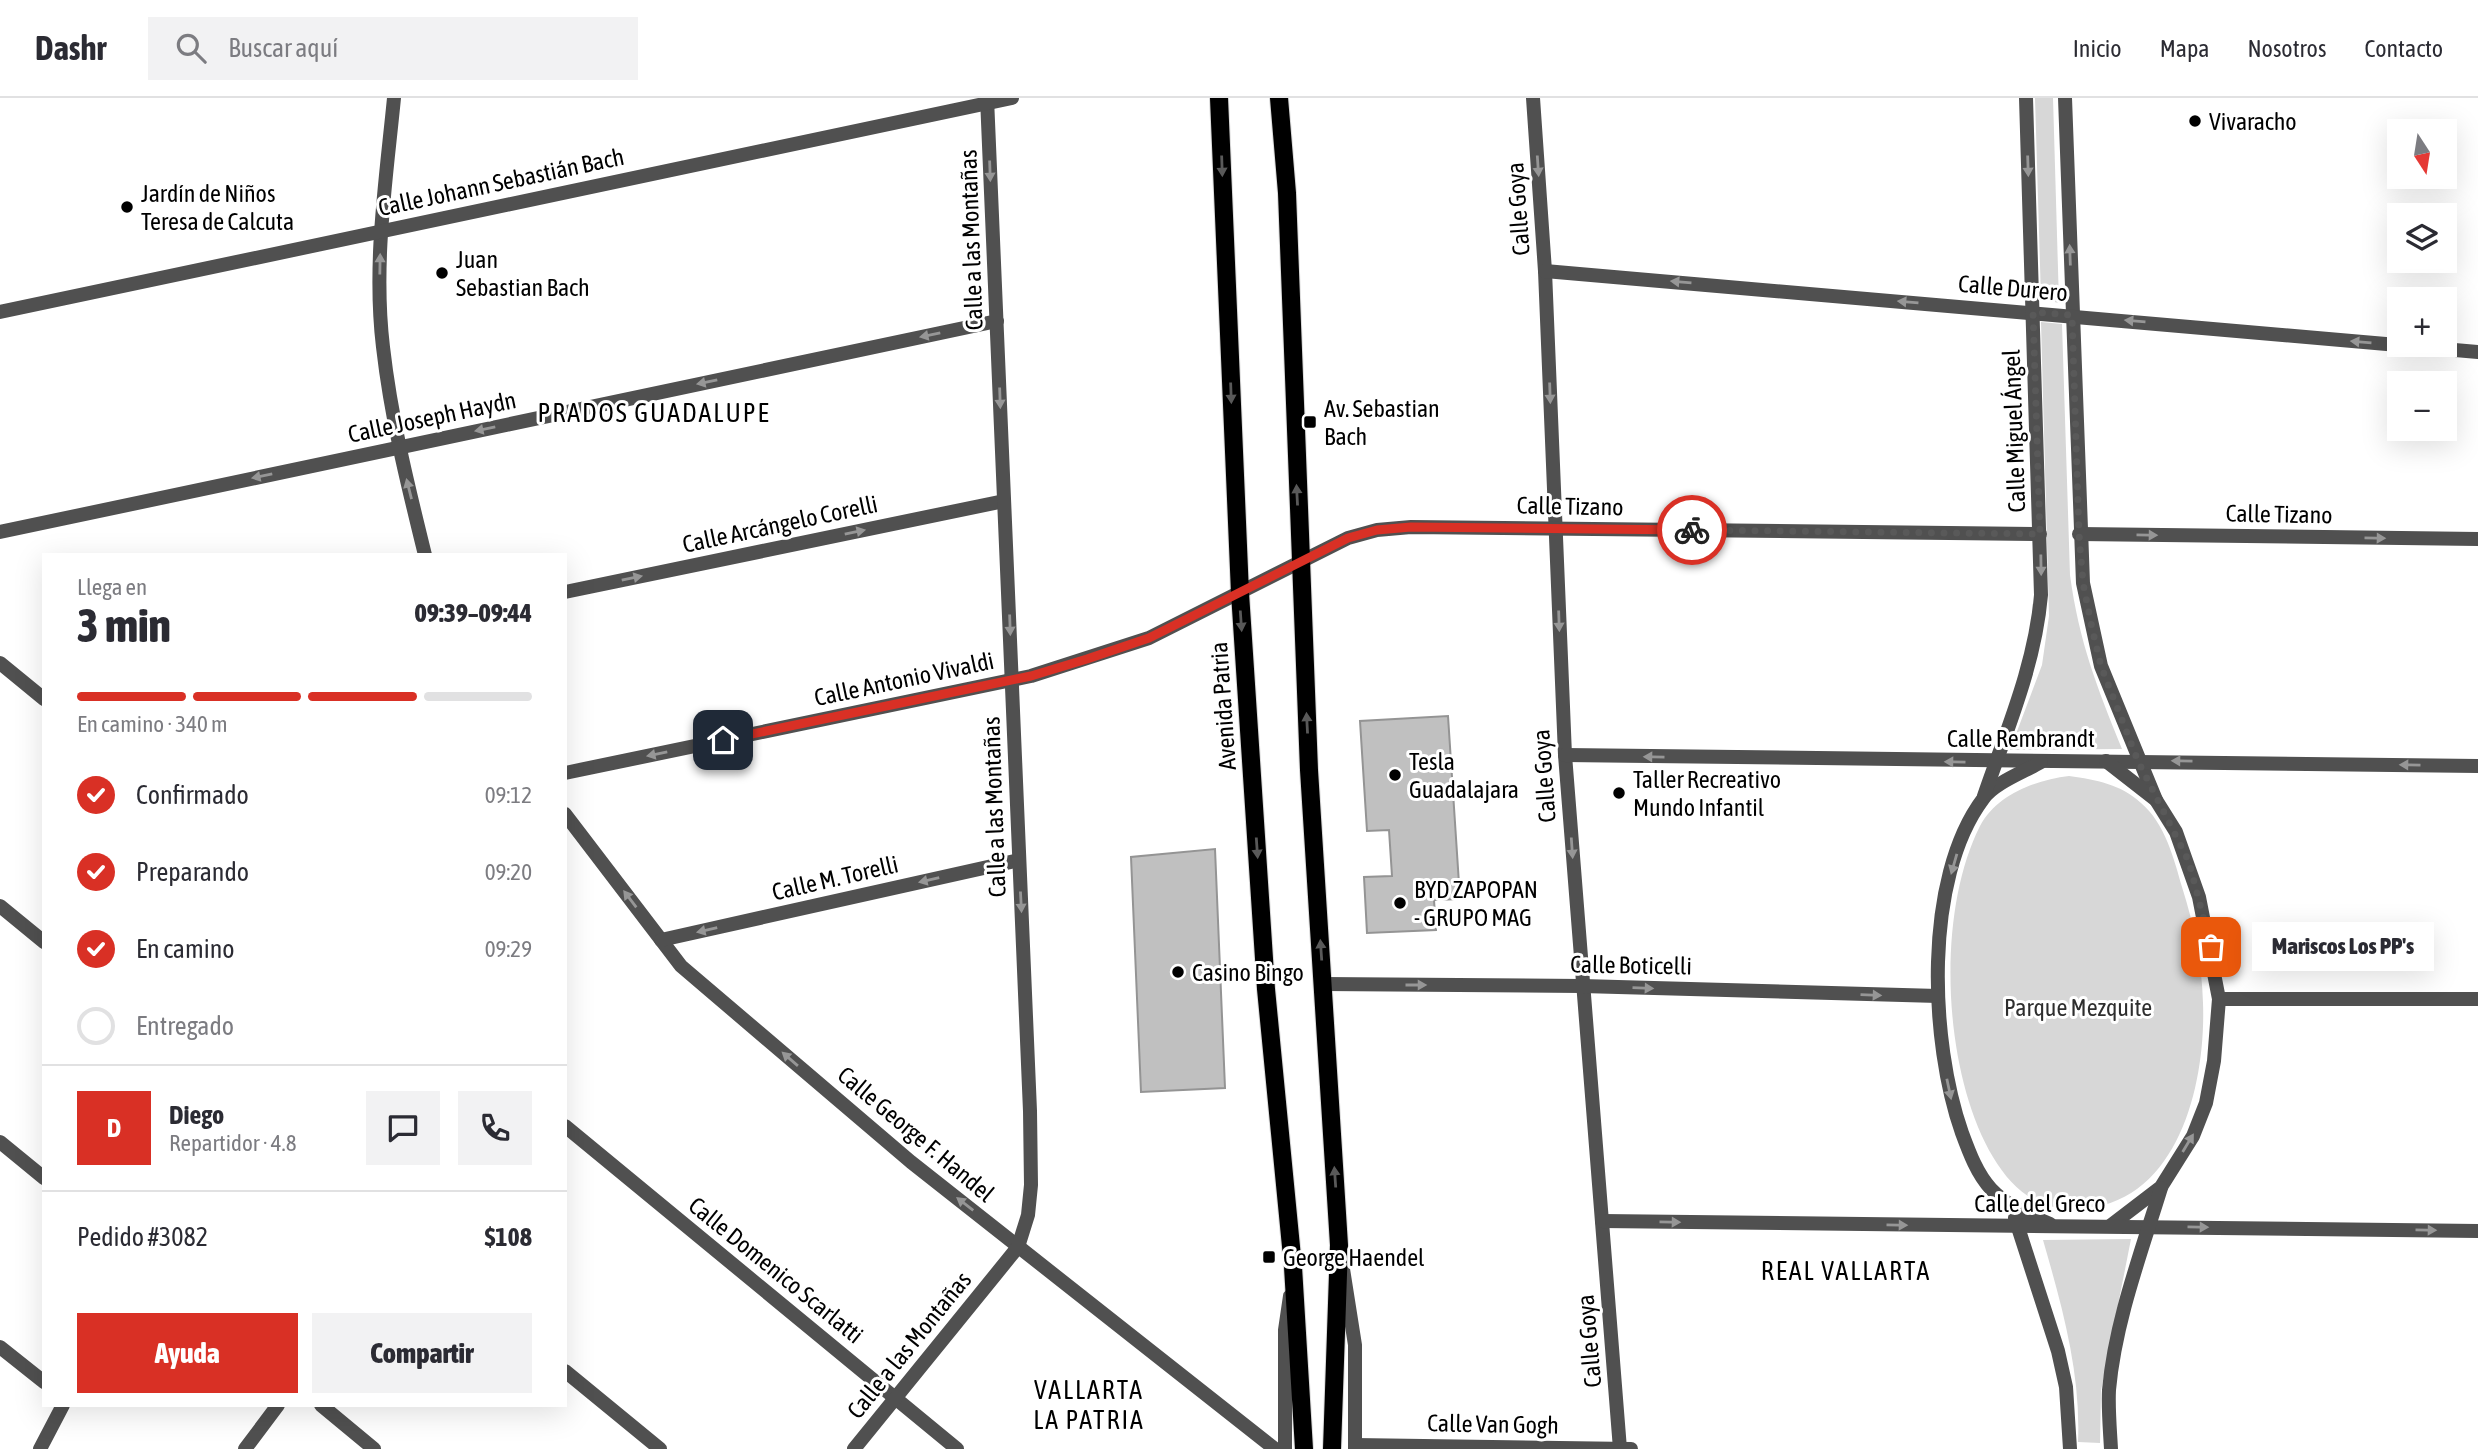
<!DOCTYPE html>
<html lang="es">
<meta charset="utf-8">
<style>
body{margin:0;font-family:"Asap Condensed",sans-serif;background:#f2f2f3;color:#2b2b33;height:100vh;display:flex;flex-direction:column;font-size:26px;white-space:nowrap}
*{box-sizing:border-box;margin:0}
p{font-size:23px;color:#7c7c81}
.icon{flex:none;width:38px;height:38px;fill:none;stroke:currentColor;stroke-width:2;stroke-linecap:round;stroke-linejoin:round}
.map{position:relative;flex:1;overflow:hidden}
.drawer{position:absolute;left:42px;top:455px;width:525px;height:854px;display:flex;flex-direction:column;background:#fff;border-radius:0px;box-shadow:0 7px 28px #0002}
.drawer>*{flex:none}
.needle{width:46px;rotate:168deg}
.buttons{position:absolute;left:2387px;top:21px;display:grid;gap:14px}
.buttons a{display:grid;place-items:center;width:70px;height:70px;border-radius:0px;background:#fff;box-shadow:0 7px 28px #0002;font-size:35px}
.pin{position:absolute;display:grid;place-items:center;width:60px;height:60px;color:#fff;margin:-30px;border-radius:14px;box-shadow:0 4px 10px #0006}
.courier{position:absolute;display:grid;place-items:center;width:70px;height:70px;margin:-35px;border:5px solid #d93025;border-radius:50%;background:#fff;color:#222;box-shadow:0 2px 9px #0007}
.bubble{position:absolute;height:49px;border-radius:0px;background:#fff;box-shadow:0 7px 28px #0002;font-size:23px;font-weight:800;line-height:49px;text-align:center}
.headline em{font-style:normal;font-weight:800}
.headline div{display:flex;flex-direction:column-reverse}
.headline{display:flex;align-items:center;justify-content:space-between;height:119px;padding:0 35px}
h1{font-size:46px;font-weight:800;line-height:52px}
.bar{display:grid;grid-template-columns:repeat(4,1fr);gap:10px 7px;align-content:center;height:84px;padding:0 35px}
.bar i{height:9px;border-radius:5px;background:#e1e1e2}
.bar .selected{background:#d93025}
.bar p{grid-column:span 4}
.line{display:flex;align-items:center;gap:18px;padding:0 35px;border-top:2px solid #e1e1e2}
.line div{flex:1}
.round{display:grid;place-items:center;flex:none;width:74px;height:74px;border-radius:0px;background:#f2f2f3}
ol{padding:0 35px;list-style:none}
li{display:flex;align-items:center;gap:21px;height:77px}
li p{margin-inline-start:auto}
li .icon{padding:7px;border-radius:50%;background:#d93025;color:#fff;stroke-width:4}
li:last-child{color:#7c7c81}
li i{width:38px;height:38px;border:4px solid #e1e1e2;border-radius:50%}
.button{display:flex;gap:14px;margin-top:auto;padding:14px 35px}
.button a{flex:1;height:80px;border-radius:0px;background:#d93025;color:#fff;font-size:28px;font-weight:800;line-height:80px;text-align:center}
.button a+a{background:#f2f2f3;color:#2b2b33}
header{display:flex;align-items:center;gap:42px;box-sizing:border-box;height:98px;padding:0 35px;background:#fff;border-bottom:2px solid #e1e1e2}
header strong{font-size:33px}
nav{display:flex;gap:38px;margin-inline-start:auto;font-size:24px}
.search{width:490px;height:63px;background:#f2f2f3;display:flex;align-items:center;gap:18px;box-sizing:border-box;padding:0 24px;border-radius:0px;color:#7c7c81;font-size:26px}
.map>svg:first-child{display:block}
.green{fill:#d7d7d7}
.building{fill:#c0c0c0;stroke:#949494;stroke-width:2}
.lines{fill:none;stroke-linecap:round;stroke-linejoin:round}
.primary-casing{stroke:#dbdbdb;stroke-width:20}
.minor{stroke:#505050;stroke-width:14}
.tertiary{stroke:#505050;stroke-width:14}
.primary{stroke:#000;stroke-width:18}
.oneway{fill:#595959}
.oneway2{fill:#969696}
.done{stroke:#595959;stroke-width:7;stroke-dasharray:0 12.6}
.route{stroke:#d93025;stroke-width:9}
.poi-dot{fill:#000;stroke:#fff;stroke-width:2.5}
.labels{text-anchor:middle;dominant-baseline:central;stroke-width:6;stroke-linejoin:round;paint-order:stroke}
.poi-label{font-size:24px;fill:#000;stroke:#fff;text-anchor:start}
.street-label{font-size:24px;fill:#000;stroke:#fff}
.park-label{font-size:24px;fill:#2e2e2e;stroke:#fff}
.neighbourhood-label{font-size:26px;letter-spacing:2px;fill:#000;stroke:#fff}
</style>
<header>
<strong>Dashr</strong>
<div class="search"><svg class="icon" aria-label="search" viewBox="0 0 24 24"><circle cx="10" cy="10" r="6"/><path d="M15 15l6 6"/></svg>Buscar aquí</div>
<nav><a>Inicio</a><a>Mapa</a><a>Nosotros</a><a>Contacto</a></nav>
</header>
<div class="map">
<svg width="2478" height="1351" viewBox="0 0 2478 1351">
<rect width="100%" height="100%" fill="#fff"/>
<g class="green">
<polygon points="2035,0 2053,0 2059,205 2041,201"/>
<path d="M 2041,224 L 2062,226 L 2070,477 C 2079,544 2097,589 2122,651 L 2010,652 L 2042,567 L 2049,518 Z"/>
<path d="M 2069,678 C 2097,682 2120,686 2141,705 C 2165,725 2174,761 2182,789 C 2194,827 2202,865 2203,905 C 2206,987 2178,1107 2078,1111 C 2038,1113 2012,1091 1993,1059 C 1943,975 1935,817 1980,728 C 1997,696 2036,682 2069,678 Z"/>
<path d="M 2131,1141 L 2101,1293 L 2100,1345 L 2078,1344 C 2081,1275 2062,1208 2043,1142 Z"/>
</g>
<g class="building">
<polygon points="1448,618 1460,801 1434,802 1436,832 1367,835 1364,779 1392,778 1389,732 1367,733 1360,623"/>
<polygon points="1215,751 1225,990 1141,994 1131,759"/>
</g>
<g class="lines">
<g class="primary-casing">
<g id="primary">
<polyline points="1219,0 1240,495 1266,891 1293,1169 1304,1351"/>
<polyline points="1279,0 1287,95 1309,672 1339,1147 1332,1351"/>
</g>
</g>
<g class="minor">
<path d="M 394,0 C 386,82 373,166 383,249 C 391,320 408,388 425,457"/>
<polyline points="1533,0 1545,173 1565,657 1620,1351"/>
<polyline points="2065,0 2083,485 2101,568 2156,702"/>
<polyline points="1545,173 2478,254"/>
<polyline points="0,434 997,223"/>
<polyline points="2079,436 2478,441"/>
<polyline points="565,494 1004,403"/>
<polyline points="0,565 44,601"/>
<polyline points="1565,657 2478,668"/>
<polyline points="2106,663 2156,702 2176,734 2199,799 2219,901 2214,963 2206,1005 2193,1038 2161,1089 2110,1128"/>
<path d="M 2041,664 C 2024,674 1994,685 1983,701 C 1923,781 1930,944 1962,1035 C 1969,1054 1977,1076 1991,1091 C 2007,1108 2028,1117 2050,1126"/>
<polyline points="565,675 1031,578 1149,540 1348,440 1377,432 1411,429 2040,436"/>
<path d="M 1984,698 C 2007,631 2035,567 2041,497 L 2026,0"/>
<polyline points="565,716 681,868 911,1064 1275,1351"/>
<polyline points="0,808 44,844"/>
<polyline points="661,842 1019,762"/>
<polyline points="1323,886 1582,888 1938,898"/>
<polyline points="2219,901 2478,901"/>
<polyline points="565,1028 957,1351"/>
<polyline points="0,1044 44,1080"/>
<polyline points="2015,1120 2058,1253 2066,1289 2070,1351"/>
<polyline points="1602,1123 2478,1133"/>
<polyline points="0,1249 44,1284"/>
<polyline points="565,1273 660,1351"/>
<polyline points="321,1307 374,1351"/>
<polyline points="1355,1347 1631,1351"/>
<polyline points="40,1351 63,1307"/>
<polyline points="245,1351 278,1307"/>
<polyline points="854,1351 1018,1149 1028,1117 1031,1087 1030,1013 987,0"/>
<path d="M 2111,1351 C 2110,1332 2108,1311 2109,1292 C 2115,1224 2141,1155 2161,1090"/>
</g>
<g class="tertiary">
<polyline points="0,214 1012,0"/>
<polyline points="1343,1171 1355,1247 1355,1351"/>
<polyline points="1285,1351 1285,1232 1290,1198"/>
</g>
<use href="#primary" class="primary"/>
</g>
<defs><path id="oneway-solid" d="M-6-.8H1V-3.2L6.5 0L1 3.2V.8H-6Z" transform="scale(1.75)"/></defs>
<g class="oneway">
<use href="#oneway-solid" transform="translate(1222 68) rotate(88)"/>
<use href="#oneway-solid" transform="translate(1231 295) rotate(88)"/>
<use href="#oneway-solid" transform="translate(1297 397) rotate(-93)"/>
<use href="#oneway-solid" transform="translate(1241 523) rotate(86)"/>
<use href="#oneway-solid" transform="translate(1307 625) rotate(-93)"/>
<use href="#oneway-solid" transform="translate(1257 750) rotate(86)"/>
<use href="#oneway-solid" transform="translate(1321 852) rotate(-94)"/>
<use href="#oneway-solid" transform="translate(1335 1079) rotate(-94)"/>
</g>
<g class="oneway2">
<use href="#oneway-solid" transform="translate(1538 68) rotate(86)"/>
<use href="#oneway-solid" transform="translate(2028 68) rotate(88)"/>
<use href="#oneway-solid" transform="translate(990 73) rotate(88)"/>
<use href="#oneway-solid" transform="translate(2070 157) rotate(-92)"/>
<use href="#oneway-solid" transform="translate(380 166) rotate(-89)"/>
<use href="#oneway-solid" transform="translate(1681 184) rotate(-175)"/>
<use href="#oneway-solid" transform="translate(1908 204) rotate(-175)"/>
<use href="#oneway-solid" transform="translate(2135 223) rotate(-175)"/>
<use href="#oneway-solid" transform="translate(930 237) rotate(168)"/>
<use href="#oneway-solid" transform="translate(2361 244) rotate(-175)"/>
<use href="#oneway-solid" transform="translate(707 284) rotate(168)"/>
<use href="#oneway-solid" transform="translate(1550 295) rotate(88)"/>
<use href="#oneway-solid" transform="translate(1000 300) rotate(88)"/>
<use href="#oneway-solid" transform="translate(485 331) rotate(168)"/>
<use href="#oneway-solid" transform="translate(262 378) rotate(168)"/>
<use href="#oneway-solid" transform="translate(409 391) rotate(-104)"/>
<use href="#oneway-solid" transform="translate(855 434) rotate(-12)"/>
<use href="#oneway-solid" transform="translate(2147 437) rotate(1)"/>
<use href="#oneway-solid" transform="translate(2375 440) rotate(1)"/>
<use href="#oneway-solid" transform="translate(2041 467) rotate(89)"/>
<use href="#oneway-solid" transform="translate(632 480) rotate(-12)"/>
<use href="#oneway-solid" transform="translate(1559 523) rotate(88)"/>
<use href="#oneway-solid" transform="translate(1010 527) rotate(88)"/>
<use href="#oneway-solid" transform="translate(657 656) rotate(168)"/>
<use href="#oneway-solid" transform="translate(1654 659) rotate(-179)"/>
<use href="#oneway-solid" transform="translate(2182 663) rotate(-179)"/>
<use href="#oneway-solid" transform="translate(1955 664) rotate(-179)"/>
<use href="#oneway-solid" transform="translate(2410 667) rotate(-179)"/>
<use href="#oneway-solid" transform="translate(1572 750) rotate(86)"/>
<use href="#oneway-solid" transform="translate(1954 766) rotate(106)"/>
<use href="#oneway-solid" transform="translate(929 782) rotate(167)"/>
<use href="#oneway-solid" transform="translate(630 801) rotate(-127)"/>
<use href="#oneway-solid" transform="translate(1021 804) rotate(87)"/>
<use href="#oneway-solid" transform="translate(707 832) rotate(167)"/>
<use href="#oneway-solid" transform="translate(1416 887)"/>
<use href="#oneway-solid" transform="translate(1643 890) rotate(2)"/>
<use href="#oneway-solid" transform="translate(1871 897) rotate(2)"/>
<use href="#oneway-solid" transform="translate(790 961) rotate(-139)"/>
<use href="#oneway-solid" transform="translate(1949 991) rotate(78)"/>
<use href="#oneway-solid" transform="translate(2188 1045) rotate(-59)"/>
<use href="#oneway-solid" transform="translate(965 1106) rotate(-142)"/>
<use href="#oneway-solid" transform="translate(1670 1124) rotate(1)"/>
<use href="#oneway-solid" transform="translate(1897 1127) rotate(1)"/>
<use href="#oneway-solid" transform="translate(2198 1129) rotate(1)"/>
<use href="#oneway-solid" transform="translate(2426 1132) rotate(1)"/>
</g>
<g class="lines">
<polyline class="done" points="1692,432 2040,436 2033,214 2072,217 2079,436 2083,485 2092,530 2101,568 2138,663 2189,764 2211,849"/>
<polyline class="route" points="723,642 1031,578 1087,561 1149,540 1348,440 1377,432 1411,429 1692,432"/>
</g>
<g class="poi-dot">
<circle cx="2195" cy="23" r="7"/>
<circle cx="127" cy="109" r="7"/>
<circle cx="442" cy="175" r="7"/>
<rect x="1303" y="317" width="14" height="14" rx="3.5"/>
<circle cx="1395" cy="677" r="7"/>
<circle cx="1619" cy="695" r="7"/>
<circle cx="1400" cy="805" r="7"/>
<circle cx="1178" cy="874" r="7"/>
<rect x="1262" y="1152" width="14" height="14" rx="3.5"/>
</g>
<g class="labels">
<g class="poi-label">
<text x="2209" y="23">Vivaracho</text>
<text x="141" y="95">Jardín de Niños<tspan x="141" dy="28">Teresa de Calcuta</tspan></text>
<text x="456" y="161">Juan<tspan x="456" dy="28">Sebastian Bach</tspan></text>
<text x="1324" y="310">Av. Sebastian<tspan x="1324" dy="28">Bach</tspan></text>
<text x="1409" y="663">Tesla<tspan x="1409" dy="28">Guadalajara</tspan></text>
<text x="1633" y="681">Taller Recreativo<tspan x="1633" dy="28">Mundo Infantil</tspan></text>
<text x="1414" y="791">BYD ZAPOPAN<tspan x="1414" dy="28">- GRUPO MAG</tspan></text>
<text x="1192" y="874">Casino Bingo</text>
<text x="1283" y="1159">George Haendel</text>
</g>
<g class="street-label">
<text transform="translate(501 84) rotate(-12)">Calle Johann Sebastián Bach</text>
<text transform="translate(1518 111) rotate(-94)">Calle Goya</text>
<text transform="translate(971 142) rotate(-92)">Calle a las Montañas</text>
<text transform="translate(2013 190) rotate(5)">Calle Durero</text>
<text transform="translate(432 319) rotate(-12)">Calle Joseph Haydn</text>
<text transform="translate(2014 333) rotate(-92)">Calle Miguel Ángel</text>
<text transform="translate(1570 408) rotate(1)">Calle Tizano</text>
<text transform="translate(2279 416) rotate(1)">Calle Tizano</text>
<text transform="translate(780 426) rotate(-12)">Calle Arcángelo Corelli</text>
<text transform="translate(904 581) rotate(-12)">Calle Antonio Vivaldi</text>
<text transform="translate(1223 608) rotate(-94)">Avenida Patria</text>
<text x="2021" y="640">Calle Rembrandt</text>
<text transform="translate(1544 678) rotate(-94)">Calle Goya</text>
<text transform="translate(994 709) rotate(-92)">Calle a las Montañas</text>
<text transform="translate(835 780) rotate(-13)">Calle M. Torelli</text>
<text transform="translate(1631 867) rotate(1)">Calle Boticelli</text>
<text transform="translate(916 1036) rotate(40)">Calle George F. Handel</text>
<text x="2040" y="1105">Calle del Greco</text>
<text transform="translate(776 1172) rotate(39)">Calle Domenico Scarlatti</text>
<text transform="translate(1589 1243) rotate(-95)">Calle Goya</text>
<text transform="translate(909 1247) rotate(-51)">Calle a las Montañas</text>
<text transform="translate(1493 1326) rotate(1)">Calle Van Gogh</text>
</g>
<g class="park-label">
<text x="2078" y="909">Parque Mezquite</text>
</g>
<g class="neighbourhood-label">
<text x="654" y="315">PRADOS GUADALUPE</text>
<text x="1846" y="1173">REAL VALLARTA</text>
<text x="1089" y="1292">VALLARTA<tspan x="1089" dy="30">LA PATRIA</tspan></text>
</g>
</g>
</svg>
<div class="buttons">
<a><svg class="needle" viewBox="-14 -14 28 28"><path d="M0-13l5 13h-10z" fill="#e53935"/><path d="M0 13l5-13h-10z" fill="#7c7c81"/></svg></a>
<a><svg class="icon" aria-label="layers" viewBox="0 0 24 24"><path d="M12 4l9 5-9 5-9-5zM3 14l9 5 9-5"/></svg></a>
<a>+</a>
<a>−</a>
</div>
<div class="pin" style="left:2211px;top:849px;background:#ea580c"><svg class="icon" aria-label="bag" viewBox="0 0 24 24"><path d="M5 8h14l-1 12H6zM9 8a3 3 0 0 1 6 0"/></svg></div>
<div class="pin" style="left:723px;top:642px;background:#1f2937"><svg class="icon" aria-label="home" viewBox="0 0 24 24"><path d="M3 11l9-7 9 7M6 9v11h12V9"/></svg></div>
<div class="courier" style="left:1692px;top:432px"><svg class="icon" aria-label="bike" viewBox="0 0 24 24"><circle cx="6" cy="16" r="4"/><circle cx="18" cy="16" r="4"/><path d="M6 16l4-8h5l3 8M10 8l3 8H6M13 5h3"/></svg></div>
<div class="bubble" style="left:2252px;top:824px;width:182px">Mariscos Los PP's</div>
<section class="drawer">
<div class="headline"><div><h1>3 min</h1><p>Llega en</p></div><em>09:39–09:44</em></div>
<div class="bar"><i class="selected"></i><i class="selected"></i><i class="selected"></i><i></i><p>En camino · 340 m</p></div>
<ol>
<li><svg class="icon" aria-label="check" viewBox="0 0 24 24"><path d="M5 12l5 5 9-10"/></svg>Confirmado<p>09:12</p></li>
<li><svg class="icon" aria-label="check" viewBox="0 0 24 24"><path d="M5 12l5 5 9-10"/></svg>Preparando<p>09:20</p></li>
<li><svg class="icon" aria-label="check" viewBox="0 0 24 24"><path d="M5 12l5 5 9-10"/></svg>En camino<p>09:29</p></li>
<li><i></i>Entregado</li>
</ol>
<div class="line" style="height:126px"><b class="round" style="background:#d93025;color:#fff">D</b><div><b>Diego</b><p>Repartidor · 4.8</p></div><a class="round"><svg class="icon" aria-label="chat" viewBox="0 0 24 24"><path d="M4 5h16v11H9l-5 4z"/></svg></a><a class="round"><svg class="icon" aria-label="phone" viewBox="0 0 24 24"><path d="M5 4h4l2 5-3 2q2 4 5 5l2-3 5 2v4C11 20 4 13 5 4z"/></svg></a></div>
<div class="line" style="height:91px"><div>Pedido #3082</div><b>$108</b></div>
<div class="button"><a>Ayuda</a><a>Compartir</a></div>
</section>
</div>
